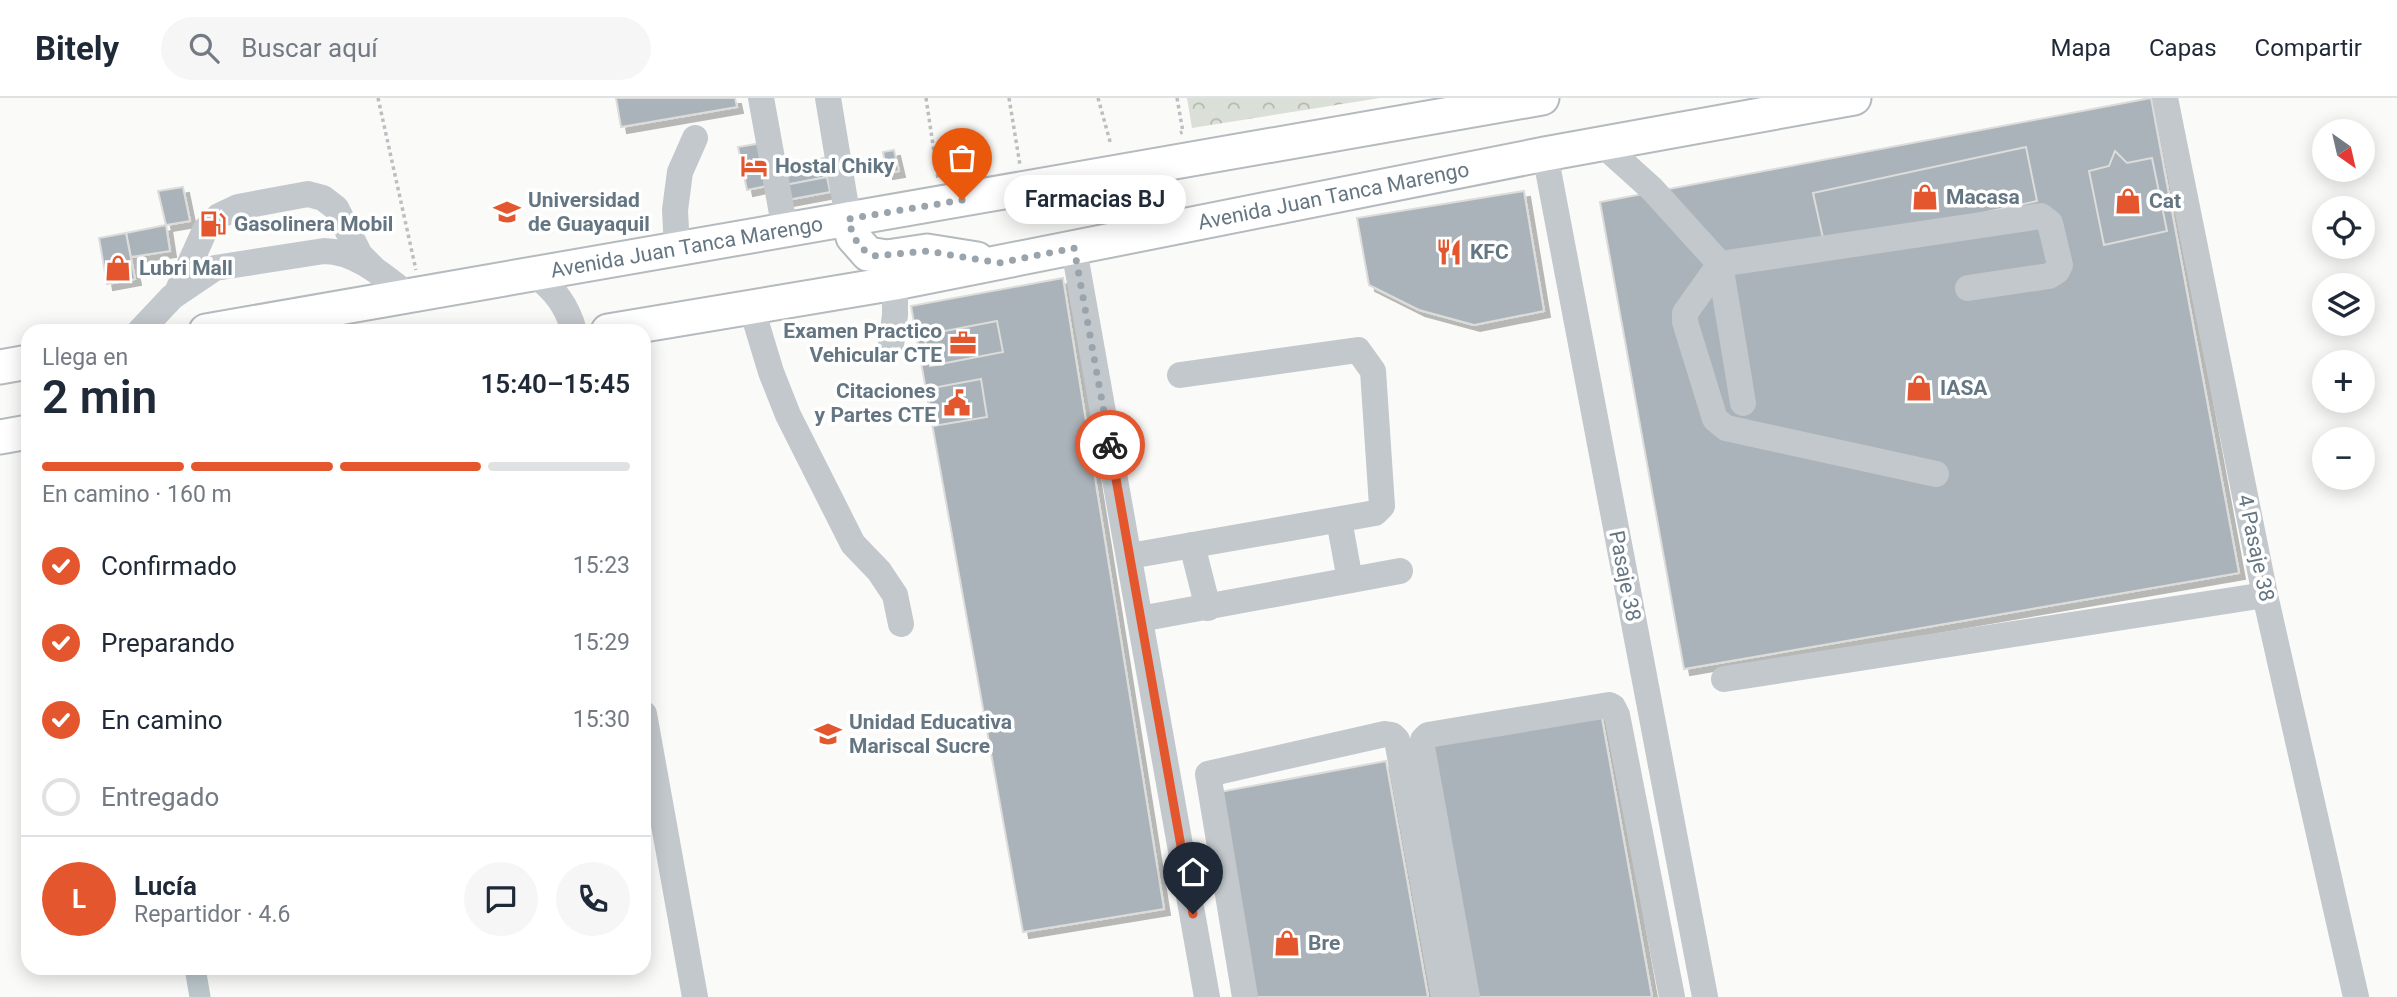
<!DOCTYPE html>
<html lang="es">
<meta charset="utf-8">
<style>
body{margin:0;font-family:Roboto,sans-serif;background:#f6f6f7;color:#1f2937;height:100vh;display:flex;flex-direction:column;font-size:26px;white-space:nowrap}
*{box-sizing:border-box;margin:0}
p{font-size:23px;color:#747a83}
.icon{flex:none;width:38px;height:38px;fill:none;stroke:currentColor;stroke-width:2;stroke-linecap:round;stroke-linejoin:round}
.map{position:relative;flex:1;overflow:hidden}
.details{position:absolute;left:21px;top:226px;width:630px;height:651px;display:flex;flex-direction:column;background:#fff;border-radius:21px;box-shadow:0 4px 18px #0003}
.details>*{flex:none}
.needle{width:46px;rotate:146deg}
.tools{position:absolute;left:2312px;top:21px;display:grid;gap:14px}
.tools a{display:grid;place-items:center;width:63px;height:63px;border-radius:50%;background:#fff;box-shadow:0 4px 18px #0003;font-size:35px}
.pin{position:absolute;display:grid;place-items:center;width:60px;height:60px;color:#fff;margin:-72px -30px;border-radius:50% 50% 50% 0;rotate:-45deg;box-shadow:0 0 7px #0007}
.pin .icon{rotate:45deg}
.courier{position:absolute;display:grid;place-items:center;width:70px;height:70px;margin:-35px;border:5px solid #e4572e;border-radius:50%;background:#fff;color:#222;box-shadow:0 2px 9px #0007}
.bubble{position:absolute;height:49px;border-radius:24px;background:#fff;box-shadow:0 4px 18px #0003;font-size:23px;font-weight:600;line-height:49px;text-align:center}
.headline em{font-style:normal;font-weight:600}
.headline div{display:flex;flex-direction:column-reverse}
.headline{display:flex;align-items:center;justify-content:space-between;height:119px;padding:0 21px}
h1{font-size:46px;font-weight:600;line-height:52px}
.bar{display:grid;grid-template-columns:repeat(4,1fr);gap:10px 7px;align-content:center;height:84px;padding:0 21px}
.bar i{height:9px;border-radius:5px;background:#e0e1e3}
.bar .current{background:#e4572e}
.bar p{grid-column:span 4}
.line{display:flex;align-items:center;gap:18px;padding:0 21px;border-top:2px solid #e0e1e3}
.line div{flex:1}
.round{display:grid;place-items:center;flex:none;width:74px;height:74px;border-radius:37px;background:#f6f6f7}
ol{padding:0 21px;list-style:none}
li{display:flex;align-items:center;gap:21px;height:77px}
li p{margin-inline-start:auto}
li .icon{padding:7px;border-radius:50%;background:#e4572e;color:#fff;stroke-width:4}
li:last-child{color:#747a83}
li i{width:38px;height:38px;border:4px solid #e0e1e3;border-radius:50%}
header{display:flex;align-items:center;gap:42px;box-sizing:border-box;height:98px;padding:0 35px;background:#fff;border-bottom:2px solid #e0e1e3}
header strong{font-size:33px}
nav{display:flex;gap:38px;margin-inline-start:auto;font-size:24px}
.search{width:490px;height:63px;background:#f6f6f7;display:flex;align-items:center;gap:18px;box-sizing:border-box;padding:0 24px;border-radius:38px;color:#747a83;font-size:26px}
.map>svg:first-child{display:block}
.park{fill:url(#park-crowns)}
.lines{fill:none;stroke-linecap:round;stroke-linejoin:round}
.canal{stroke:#bbc7cb;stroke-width:21}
.building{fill:#aab3b9;stroke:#dcdcda;stroke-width:2;filter:url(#shadow)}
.major-casing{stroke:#b5babe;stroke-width:37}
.path{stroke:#bbbfc2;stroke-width:3.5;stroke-dasharray:3.5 3.5;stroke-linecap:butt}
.minor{stroke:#c3c8cc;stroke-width:26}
.major{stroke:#fff;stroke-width:33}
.done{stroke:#99a4ac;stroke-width:7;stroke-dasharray:0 12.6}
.route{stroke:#e4572e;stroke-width:9}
.labels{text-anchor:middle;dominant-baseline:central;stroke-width:7;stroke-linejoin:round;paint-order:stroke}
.poi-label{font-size:21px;font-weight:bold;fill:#657683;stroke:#fff;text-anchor:start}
.street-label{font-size:21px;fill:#657683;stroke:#fff}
</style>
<header>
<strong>Bitely</strong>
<div class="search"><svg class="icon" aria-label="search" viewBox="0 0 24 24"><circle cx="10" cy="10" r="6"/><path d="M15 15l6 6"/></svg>Buscar aquí</div>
<nav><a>Mapa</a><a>Capas</a><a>Compartir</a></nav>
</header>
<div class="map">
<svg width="2397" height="899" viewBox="0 0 2397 899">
<defs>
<pattern id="park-crowns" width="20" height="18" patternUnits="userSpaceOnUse" patternTransform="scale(1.75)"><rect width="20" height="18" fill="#dadfd7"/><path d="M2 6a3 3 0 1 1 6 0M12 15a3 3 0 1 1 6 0" fill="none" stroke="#b4b9b4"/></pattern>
<filter id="shadow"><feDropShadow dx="6" dy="6" stdDeviation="0" flood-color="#0004"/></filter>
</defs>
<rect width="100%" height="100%" fill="#fafaf8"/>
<polygon class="park" points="1187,0 1380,0 1192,30"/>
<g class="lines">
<polyline class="canal" points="195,870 200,899"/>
</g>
<g class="building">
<polygon points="616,0 735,0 737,9 621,29"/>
<polygon points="2151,0 2239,475 1684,571 1600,104"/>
<polygon points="972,36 975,58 948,63 944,41"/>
<polygon points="762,45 771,87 747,92 738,49"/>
<polygon points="2026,49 2037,103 1825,149 1813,95"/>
<polygon points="894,52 899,73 887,75 883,54"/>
<polygon points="2115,53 2127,65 2152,60 2167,133 2104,147 2089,73 2109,68"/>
<polygon points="824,60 827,79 785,87 781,68"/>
<polygon points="827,79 830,94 787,102 785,87"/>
<polygon points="183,89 190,123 166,127 158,93"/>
<polygon points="1524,93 1544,213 1474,227 1419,212 1369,187 1357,120"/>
<polygon points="166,127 170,153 131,159 126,135"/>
<polygon points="126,135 135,181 107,186 99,140"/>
<polygon points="1063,180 1164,811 1023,834 911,208"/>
<polygon points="997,223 1003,254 930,268 924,237"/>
<polygon points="981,281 987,319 933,328 927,291"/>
<polygon points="1601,615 1652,899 1474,899 1429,647"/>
<polygon points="1386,663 1428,899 1251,899 1214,695"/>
</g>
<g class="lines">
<g class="major-casing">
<g id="major">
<polyline points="848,121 853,139 868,156 887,159 927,153 977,161"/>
<path id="s1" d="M 206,233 L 1542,0"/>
<path id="s2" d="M 608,233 L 895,185 L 1545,56 L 1854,0"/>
<polyline points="0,269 28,264"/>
<polyline points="0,339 28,334"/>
</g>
</g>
<g class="path">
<polyline points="378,0 416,172"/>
<polyline points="926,0 938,81"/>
<polyline points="1009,0 1020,67"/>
<polyline points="1098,0 1111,47"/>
<polyline points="1177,0 1183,34 1180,35"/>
</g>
<g class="minor">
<polyline points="761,0 785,132"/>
<polyline points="828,0 848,121"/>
<polyline points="2165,0 2265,497 2356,899"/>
<polyline points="1602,46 1652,91 1720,166 2041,118 2050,125 2060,167 2057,173 2049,178 1968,190"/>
<polyline points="1545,56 1705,899"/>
<polyline points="677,151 675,112 680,74 695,40"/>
<polyline points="1074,151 1207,899"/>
<path d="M 534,176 C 554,191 567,207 574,233"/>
<polyline points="178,192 205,132 219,118 238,109 308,96 323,100 336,110 360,157 372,169"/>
<polyline points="751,208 771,274 788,317 853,446 879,473 895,497 901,526"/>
<path d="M 140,233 L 172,199 L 215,170 L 324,153 C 356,153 385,179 408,197"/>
<polyline points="891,247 895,217 895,185"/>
<polyline points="1743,305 1720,166 1685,215 1685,224 1715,321 1726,330 1936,376"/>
<polyline points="1339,422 1350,482"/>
<polyline points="1192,447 1208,510"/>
<polyline points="1130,458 1375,415 1382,408 1373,273 1358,252 1180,277"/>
<polyline points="1140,521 1400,473"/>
<polyline points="1724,581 2265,497"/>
<polyline points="644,616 695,899"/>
<polyline points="1245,899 1208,676 1385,636 1392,637 1397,642 1444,899"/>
<polyline points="1467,899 1422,649 1423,642 1428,637 1609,607 1613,609 1617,617 1672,899"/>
</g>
<use href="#major" class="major"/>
</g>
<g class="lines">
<path class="done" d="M 962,102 L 848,121 C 853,138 858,153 876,158 L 927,153 L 999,165 L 1074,150 L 1110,347"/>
<polyline class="route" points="1110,347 1193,816"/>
</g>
<defs>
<g id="hotel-bare" transform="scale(2.1)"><path d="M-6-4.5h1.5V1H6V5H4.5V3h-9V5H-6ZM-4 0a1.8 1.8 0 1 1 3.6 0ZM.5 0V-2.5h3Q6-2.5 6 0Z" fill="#e4572e" stroke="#fff" stroke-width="2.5" paint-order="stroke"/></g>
<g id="shop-bare" transform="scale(2.1)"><path d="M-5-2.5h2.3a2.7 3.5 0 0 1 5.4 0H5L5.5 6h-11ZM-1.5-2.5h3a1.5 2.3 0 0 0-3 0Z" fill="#e4572e" stroke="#fff" stroke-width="2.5" paint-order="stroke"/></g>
<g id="university-bare" transform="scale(2.1)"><path d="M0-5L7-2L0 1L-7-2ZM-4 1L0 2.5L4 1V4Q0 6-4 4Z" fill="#e4572e" stroke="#fff" stroke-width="2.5" paint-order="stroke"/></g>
<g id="fuel-bare" transform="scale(2.1)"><path d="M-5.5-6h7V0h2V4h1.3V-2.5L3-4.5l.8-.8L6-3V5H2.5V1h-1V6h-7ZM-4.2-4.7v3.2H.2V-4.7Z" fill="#e4572e" stroke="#fff" stroke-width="2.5" paint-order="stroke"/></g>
<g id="restaurant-bare" transform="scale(2.1)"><path d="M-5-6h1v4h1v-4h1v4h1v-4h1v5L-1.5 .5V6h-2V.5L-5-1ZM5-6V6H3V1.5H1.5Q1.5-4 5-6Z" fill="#e4572e" stroke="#fff" stroke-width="2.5" paint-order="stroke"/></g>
<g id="office-bare" transform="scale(2.1)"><path d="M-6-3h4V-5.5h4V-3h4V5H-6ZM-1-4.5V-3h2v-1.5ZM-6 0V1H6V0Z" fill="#e4572e" stroke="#fff" stroke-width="2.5" paint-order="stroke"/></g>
<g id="civic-bare" transform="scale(2.1)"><path d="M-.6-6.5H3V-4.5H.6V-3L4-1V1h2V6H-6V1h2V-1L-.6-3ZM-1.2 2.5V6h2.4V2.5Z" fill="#e4572e" stroke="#fff" stroke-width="2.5" paint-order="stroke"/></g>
<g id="school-bare" transform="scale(2.1)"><path d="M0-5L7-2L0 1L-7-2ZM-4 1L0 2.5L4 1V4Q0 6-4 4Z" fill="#e4572e" stroke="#fff" stroke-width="2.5" paint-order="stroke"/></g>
</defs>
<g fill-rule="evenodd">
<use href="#hotel-bare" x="754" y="68"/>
<use href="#shop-bare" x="1925" y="99"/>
<use href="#shop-bare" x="2128" y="103"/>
<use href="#university-bare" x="507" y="114"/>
<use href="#fuel-bare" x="213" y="126"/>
<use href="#restaurant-bare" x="1449" y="154"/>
<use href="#shop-bare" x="118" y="170"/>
<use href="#office-bare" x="963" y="245"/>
<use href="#shop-bare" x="1919" y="290"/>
<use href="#civic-bare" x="957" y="305"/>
<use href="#school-bare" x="828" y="636"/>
<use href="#shop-bare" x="1287" y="845"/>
</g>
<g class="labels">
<g class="poi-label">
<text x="775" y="68">Hostal Chiky</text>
<text x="1946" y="99">Macasa</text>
<text x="528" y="102">Universidad<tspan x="528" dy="24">de Guayaquil</tspan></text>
<text x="2149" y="103">Cat</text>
<text x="234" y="126">Gasolinera Mobil</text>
<text x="1470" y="154">KFC</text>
<text x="139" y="170">Lubri Mall</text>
<text x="942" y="233" text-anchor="end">Examen Practico<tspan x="942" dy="24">Vehicular CTE</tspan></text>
<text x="1940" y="290">IASA</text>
<text x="936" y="293" text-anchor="end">Citaciones<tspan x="936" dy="24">y Partes CTE</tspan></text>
<text x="849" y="624">Unidad Educativa<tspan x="849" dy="24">Mariscal Sucre</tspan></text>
<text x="1308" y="845">Bre</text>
</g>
<g class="street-label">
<text stroke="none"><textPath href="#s2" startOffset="738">Avenida Juan Tanca Marengo</textPath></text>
<text stroke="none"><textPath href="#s1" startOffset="488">Avenida Juan Tanca Marengo</textPath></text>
<text transform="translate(2256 450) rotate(78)">4 Pasaje 38</text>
<text transform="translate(1625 478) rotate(79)">Pasaje 38</text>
</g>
</g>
</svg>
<div class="tools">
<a><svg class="needle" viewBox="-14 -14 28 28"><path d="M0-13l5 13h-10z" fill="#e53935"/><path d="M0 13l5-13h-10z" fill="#747a83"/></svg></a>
<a><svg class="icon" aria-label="locate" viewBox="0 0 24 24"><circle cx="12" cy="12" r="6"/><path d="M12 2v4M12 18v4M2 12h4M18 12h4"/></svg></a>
<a><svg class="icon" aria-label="layers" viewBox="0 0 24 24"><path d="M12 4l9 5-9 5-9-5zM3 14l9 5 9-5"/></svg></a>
<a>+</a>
<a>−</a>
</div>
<div class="pin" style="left:962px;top:102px;background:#ea580c"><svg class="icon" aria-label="bag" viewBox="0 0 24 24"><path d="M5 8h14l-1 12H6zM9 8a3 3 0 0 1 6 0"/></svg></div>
<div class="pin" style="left:1193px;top:816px;background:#1f2937"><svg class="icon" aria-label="home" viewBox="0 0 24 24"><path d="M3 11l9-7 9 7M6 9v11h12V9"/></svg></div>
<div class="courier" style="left:1110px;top:347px"><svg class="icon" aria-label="bike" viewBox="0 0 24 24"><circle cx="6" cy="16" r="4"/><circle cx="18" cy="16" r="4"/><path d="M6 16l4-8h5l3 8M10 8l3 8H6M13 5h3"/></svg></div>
<div class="bubble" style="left:1004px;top:77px;width:182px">Farmacias BJ</div>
<section class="details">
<div class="headline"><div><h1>2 min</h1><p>Llega en</p></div><em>15:40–15:45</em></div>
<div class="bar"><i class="current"></i><i class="current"></i><i class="current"></i><i></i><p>En camino · 160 m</p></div>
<ol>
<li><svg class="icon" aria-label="check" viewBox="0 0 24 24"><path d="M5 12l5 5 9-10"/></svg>Confirmado<p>15:23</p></li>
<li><svg class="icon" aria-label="check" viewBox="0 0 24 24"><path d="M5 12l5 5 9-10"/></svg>Preparando<p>15:29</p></li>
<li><svg class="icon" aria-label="check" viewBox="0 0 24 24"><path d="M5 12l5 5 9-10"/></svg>En camino<p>15:30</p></li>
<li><i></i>Entregado</li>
</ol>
<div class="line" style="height:126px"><b class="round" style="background:#e4572e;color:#fff">L</b><div><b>Lucía</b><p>Repartidor · 4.6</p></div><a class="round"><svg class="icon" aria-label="chat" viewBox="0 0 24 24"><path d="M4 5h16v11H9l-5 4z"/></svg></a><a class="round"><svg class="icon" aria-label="phone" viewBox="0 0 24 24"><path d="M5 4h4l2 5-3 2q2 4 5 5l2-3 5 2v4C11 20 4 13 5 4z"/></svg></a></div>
</section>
</div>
